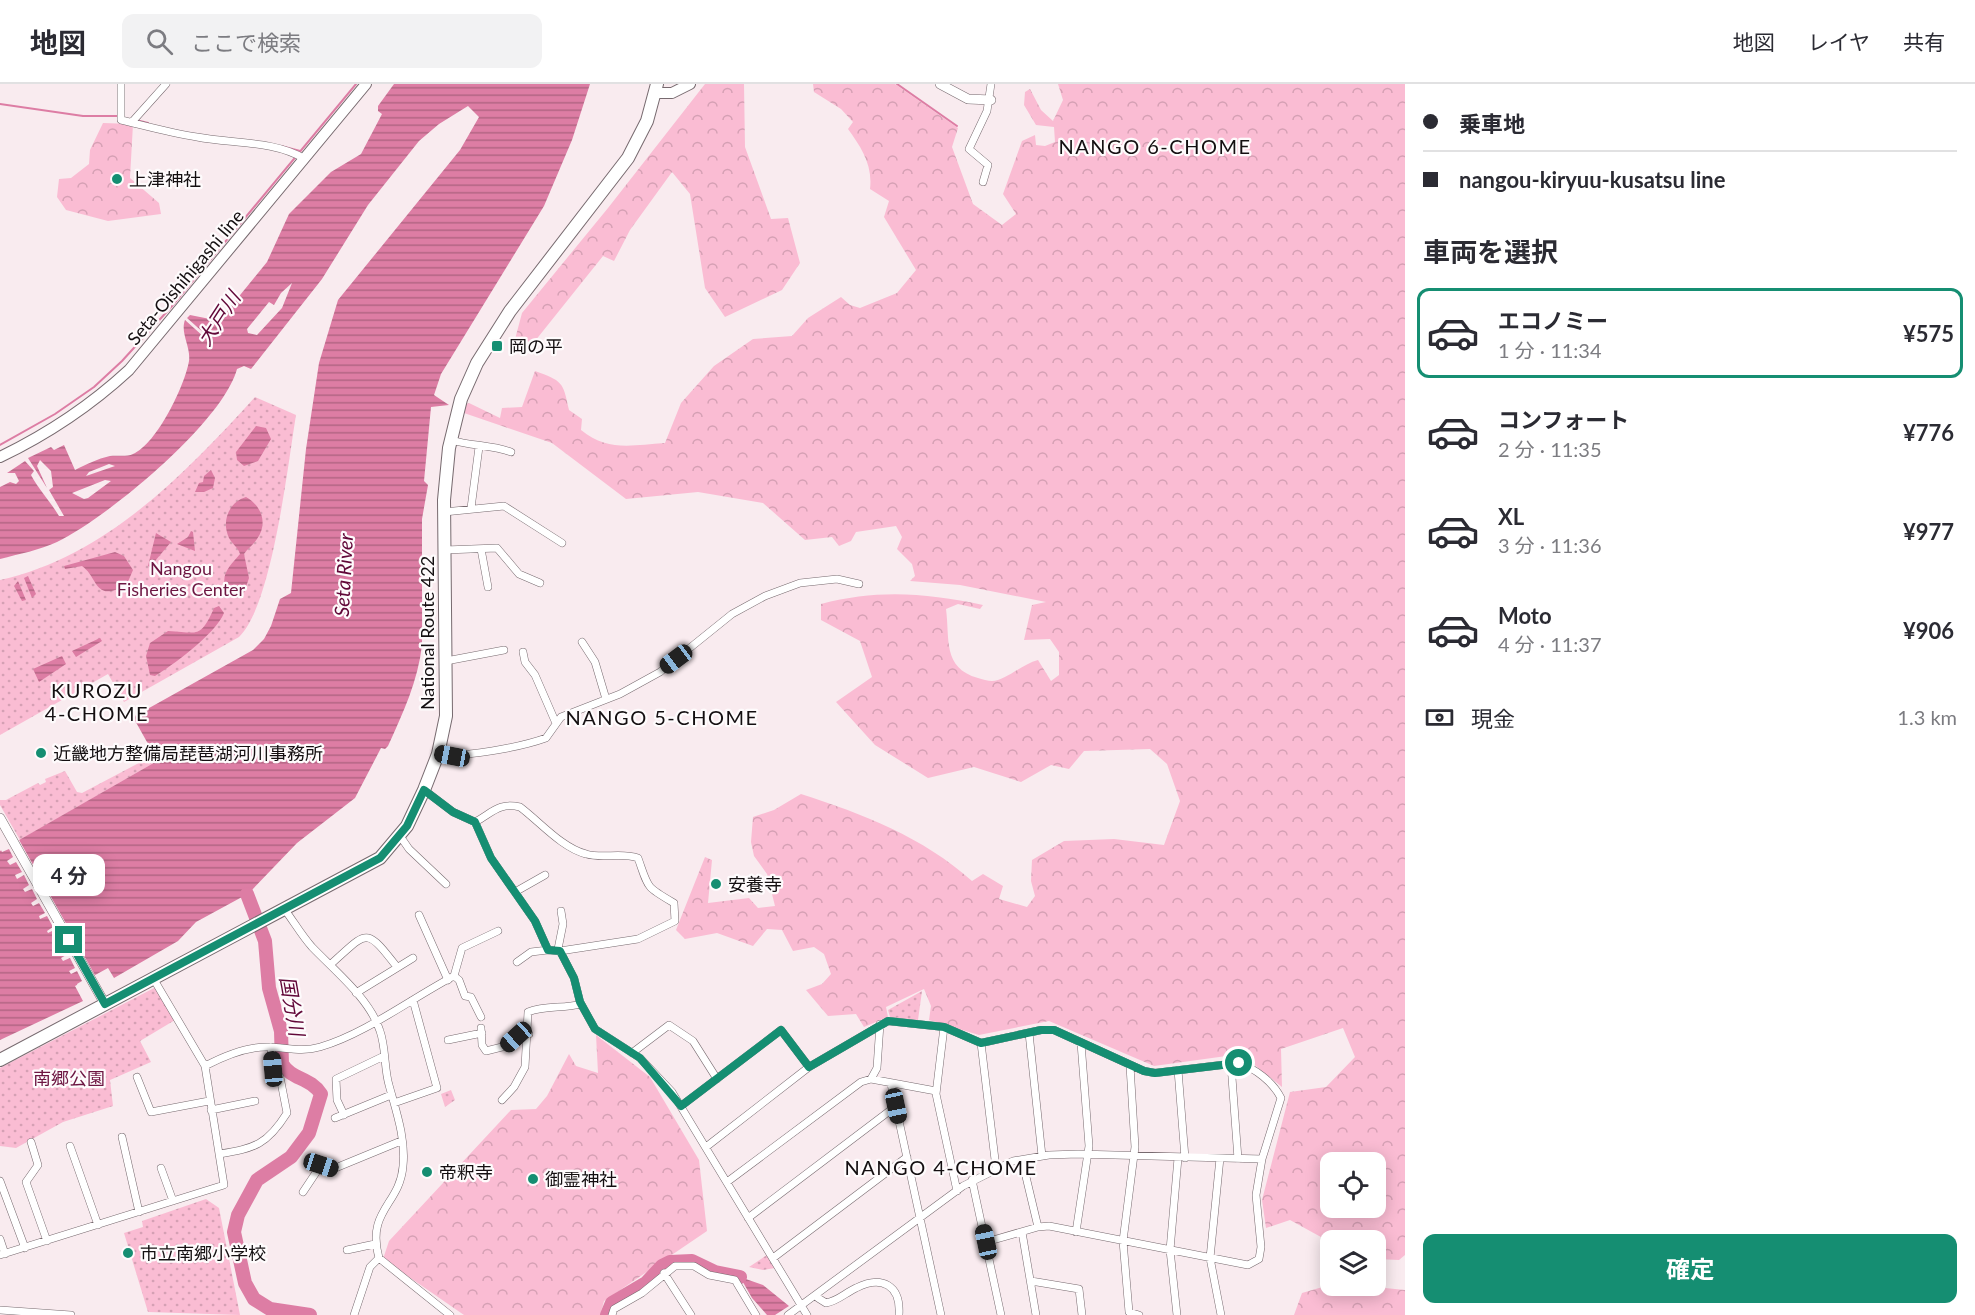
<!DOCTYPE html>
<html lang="ja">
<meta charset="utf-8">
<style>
body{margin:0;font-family:Lato,"Noto Sans JP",sans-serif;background:#f2f2f3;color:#2b2b33;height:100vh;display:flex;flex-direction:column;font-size:22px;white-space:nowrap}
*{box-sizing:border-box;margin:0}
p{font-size:20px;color:#7c7c81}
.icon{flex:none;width:33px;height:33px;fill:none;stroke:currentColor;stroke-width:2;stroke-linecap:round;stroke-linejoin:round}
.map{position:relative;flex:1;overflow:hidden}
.panel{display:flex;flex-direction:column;background:#fff;width:570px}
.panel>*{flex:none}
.top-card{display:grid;align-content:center;height:132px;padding:0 18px;background:#fff}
.controls{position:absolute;left:1320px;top:1068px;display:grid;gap:12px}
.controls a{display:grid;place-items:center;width:66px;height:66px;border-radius:12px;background:#fff;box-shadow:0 3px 15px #0003;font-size:30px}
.end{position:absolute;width:27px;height:27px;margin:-14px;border:8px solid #158e72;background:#fff;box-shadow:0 0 0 3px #fff}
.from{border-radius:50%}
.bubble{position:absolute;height:42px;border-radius:12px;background:#fff;box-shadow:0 3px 15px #0003;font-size:20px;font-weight:700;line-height:42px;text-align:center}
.car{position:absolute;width:18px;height:36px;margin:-18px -9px;border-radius:8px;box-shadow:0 0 4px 2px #0007;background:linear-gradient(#222 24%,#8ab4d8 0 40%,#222 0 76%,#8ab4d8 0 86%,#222 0)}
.top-card b{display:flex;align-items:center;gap:21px;height:57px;font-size:22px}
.top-card b+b{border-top:2px solid #e1e1e2}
.top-card i{width:15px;height:15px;background:#2b2b33}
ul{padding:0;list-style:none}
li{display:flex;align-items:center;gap:18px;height:90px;margin:0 12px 9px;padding:0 6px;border:3px solid transparent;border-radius:12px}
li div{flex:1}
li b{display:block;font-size:22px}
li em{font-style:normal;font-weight:700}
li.selected{border-color:#158e72}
li>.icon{width:54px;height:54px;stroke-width:1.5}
h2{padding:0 18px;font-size:27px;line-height:72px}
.pay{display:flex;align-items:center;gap:15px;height:66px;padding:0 18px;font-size:22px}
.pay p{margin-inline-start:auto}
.cta{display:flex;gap:12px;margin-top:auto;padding:12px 18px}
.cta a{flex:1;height:69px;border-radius:12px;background:#158e72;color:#fff;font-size:24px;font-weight:700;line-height:69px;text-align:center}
header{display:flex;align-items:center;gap:36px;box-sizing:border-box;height:84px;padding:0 30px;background:#fff;border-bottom:2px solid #e1e1e2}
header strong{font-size:28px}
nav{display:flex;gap:33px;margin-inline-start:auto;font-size:21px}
.search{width:420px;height:54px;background:#f2f2f3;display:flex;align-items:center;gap:15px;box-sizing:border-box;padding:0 21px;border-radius:12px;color:#7c7c81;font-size:22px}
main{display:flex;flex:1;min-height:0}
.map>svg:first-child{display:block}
.green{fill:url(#green-dots)}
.forest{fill:url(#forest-crowns);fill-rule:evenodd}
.water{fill:url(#water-rules);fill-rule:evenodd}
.pier{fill:#f9ebef}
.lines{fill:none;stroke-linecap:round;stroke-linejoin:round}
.stream{stroke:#dd7da4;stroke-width:2}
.river{stroke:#dd7da4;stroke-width:14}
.street-casing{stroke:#776a6f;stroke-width:8}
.secondary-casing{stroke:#776a6f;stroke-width:10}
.primary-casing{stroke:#776a6f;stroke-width:12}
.highway-casing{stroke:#776a6f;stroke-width:14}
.street{stroke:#fff;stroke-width:7}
.secondary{stroke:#fff;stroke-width:9}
.primary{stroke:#fff;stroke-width:10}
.highway{stroke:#fff;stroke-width:12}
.route{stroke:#158e72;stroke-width:8}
.poi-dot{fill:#158e72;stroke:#fefbfc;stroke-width:2}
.labels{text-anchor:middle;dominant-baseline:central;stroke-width:4.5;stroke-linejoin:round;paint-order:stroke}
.poi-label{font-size:18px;fill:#140f11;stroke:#fefbfc;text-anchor:start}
.street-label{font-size:18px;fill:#140f11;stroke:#fefbfc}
.park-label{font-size:18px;fill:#6d1642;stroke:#fefbfc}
.neighbourhood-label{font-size:20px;letter-spacing:1.5px;fill:#140f11;stroke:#fefbfc}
.water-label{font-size:20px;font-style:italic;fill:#610738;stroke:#fefbfc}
</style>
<header>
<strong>地図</strong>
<div class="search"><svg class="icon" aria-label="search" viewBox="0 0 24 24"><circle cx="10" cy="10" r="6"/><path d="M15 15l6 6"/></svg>ここで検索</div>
<nav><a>地図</a><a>レイヤ</a><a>共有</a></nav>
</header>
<main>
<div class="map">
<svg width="1405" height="1231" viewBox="0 0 1405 1231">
<defs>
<pattern id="green-dots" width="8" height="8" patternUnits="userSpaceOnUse" patternTransform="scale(1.5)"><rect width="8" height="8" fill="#fabcd3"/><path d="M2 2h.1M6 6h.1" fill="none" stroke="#d5a0b4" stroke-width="1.8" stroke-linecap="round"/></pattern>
<pattern id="forest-crowns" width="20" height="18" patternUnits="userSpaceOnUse" patternTransform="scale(1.5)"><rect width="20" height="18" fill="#fabcd3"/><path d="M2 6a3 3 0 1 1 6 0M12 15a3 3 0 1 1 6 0" fill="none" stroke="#d5a0b4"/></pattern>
<pattern id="water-rules" width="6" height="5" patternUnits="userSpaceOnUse" patternTransform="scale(1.5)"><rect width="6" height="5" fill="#dd7da4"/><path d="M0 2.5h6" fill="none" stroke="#b26584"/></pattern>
</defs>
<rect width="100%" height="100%" fill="#f9ebef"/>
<path class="green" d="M255 313 296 331C288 380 272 522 239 553L124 618 108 590 0 651V496C105 473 185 390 255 313Z
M160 660 166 669 164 673 20 756 0 721V716H6L38 699 40 701 46 698 45 695 65 687 77 708 82 709 154 671 152 667Z
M156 903 175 936 140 957 151 978 110 996 113 1022 63 1038 16 1064 0 1062V984Z
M922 907 918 936 890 933 888 926Z
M451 1006 455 1016 445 1023 441 1010Z
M206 1115 219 1124 240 1231 148 1228 124 1149 143 1143 142 1137Z
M767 1171 775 1184 763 1186 749 1183Z"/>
<path class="forest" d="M705 0H744L745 63 771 135 788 134 800 179 782 206 725 233 705 204 690 110 672 88 630 146 614 177 603 172 535 257 514 259 522 229 608 124Z
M813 0H895L958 44 952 63 973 120 1002 141 1016 130 1003 110 1022 57 1035 51 1036 61 1045 62 1055 58 1054 43 1036 41 1024 21 1025 8 1030 5 1041 26 1053 37 1063 16 1058 0H1405V1171L1399 1176 1376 1175V1156L1330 1158 1290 1136 1266 1144 1262 1116 1290 1008 1326 1003 1355 973 1343 944 1281 965 1282 1003 1241 970 1154 982 1049 937 979 951 929 936 931 922 924 905 886 923 888 933 864 943 856 930 828 932 806 906 822 900 831 890 824 870 814 863 793 867 782 846 767 845 753 862 717 849 685 855 676 846 705 773 712 776 708 819 749 814 758 824 775 822 767 790 754 772 751 758 753 733 774 726 801 710C863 730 923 753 972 797L983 790 1003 802 999 815 1027 823 1035 812 1031 797 1032 776 1064 757 1114 755 1164 761 1180 717 1167 680 1150 665 1084 667 1069 685 1051 681 1021 698 974 683 928 694 875 661 836 618 872 593 860 557 821 536V520C878 505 926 509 983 521L980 525 958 520 946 525C950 554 942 584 978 594 982 595 988 597 992 597 1005 597 1022 580 1038 576L1051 597 1059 591V568L1050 555 1024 556 1032 521 1046 518 960 501 910 497 915 492 912 480 897 465 902 453 896 442 856 448 851 457 839 462 832 453 805 456 763 419 698 408 626 415 552 359 464 329V321L469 319 500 334 502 324 522 323 535 287C562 297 563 297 569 326L582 335 581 346C608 368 632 361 665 359L681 319 714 282 753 255 792 252 808 234 841 213 850 221 860 224 897 209 916 186 884 133 889 117 870 105C873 81 861 63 848 45L853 38 841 25 814 8ZM1330 1078H1376V1124H1330Z
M103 39 133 40 130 94 159 119 161 130 108 137 66 126 57 113 59 95 71 94 89 80 90 66Z
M596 951 650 993 699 1076 707 1147 604 1217 600 1231H464L383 1175 389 1157 511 1026 536 1025 547 1012 569 970 576 982 598 989Z
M1326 1202H1365L1405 1206V1231H1294L1302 1209Z"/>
<path class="water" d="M394 0H590L572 56 544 122 441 290 434 311 449 321 431 323 424 397 428 401 422 435V561C418 597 403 629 388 662L385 665 381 664 355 714 297 759 251 807 257 824 250 829 242 813 196 838 178 857 114 894 108 884 75 902 83 917 0 956V767L164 673 166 669 160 660 152 667 133 633 253 566 264 555 271 542 280 515 291 509 306 365 319 279 338 216 460 66 479 33 468 22 439 40 419 57 368 121 322 195 251 285 244 282 237 285C223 338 107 434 57 458 40 466 19 470 0 475V403L10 398 16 400 19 397 15 389H7L25 377 34 387 31 391C39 406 50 417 59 432H64L49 406 53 403 51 387 40 376 37 382 47 404 28 374 51 363 54 366 64 361 75 386C87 380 97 375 110 372 117 371 127 373 133 370 157 360 185 301 189 277 191 263 180 249 185 236L204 253 205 250 187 234 190 231 210 235 223 232 267 178 289 130 331 88 361 70 382 30 378 27V22ZM292 199 282 224 257 251 248 249 247 245 269 218 274 221 281 209ZM109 380 115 382 86 392 89 388ZM105 396 111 397 88 414 84 415 72 409Z
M256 342 266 344 271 355 258 377 244 382 237 376 236 368Z
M211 386 215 394 213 404 204 408H195L199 399 203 398 204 392Z
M246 413C262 422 268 440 257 455 253 461 248 464 244 470L249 494 244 509 236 511 228 508C218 492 230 482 240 470 238 463 232 460 229 454 221 437 229 418 246 413Z
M191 447 193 448 195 467 177 460 188 453Z
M156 449 171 458 150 483 148 482Z
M115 468 124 472 133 486 127 500C94 520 99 494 82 482L65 485 64 482Z
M28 492 36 510 32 514 24 494Z
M18 497 26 516 22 517 14 502Z
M219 522 224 529C216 550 170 583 155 592L150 591 146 572 150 559 168 547C197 548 200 556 214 524Z
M100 554 102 557 76 573 72 567Z
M62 572 66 580 39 598 33 585Z
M740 1193 763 1201 789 1222 775 1231H767L752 1214Z"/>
<path class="pier" d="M18 754 96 893 78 903 77 900 82 897 77 887 71 890 69 887 75 884 70 874 63 877 61 874 68 870 63 861 56 864 54 860 60 857 54 846 48 849 47 847 53 843 47 832 40 835 39 832 45 829 39 819 33 822 31 819 37 815 32 805 25 808 23 805 29 801 24 791 17 795 15 791 22 788 16 778 10 781 7 777 13 773 9 765 2 768 0 764Z"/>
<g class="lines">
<path class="stream" d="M897 0 957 42
M0 20 83 32H119
M136 36 148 39
M281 62 300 67
M0 361 55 330 94 303 122 277 172 222 356 0"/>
<path class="river" d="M247 810 265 857 269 904 281 947 282 980C292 996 310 993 321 1010L309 1049 291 1073 257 1096 238 1131 234 1148 245 1199 254 1215 270 1225 310 1231
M607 1231 612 1219 646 1199 662 1182 670 1178 692 1177 715 1188 740 1193"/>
<g class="street-casing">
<path id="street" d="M121 0V36C146 42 171 49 197 53 233 60 273 56 305 75
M132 38 166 0
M983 98 988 81 969 65 987 27 991 0
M451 356C471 362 492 361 511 368
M471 424 479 363
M444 428 504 422 562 459
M481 465 488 503
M445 466 497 464 519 490 540 499
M582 558 595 578 606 615
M523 568 525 578 535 591 555 637
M446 577 504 566
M438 670C463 674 521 663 546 654L561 633 620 610 660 588 732 530 765 512 800 499 837 495 859 500
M424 706 453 728 475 738 491 774 535 837 548 866 560 867 638 855 675 837 674 819C645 802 649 805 638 774 621 768 603 775 586 770 562 764 540 738 520 723 499 718 492 729 475 738
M400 752 409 765 446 800
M515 808 545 791
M285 826C294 838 302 852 312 863 335 887 370 915 380 947 386 964 384 984 389 1001 396 1027 406 1055 403 1082 400 1121 366 1126 379 1174L370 1183 354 1231
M419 831 448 896
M558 865 563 840 561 827
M560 867 574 894 580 918 595 945 640 974 672 1008 807 1231
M517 878 531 868 548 866
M331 880C368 847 365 842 397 883
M454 892 459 896 465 912 471 913 481 933
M356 909 413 874
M944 943 936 1010 957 1107
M481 944 482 961 486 967 506 962 516 953 529 950
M1029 949 1042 1072
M448 956 482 949
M981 959 996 1084
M632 969 669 941 693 957 717 995
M1231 980 1238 1075
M205 982C224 972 249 962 270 963 288 964 303 968 320 963 365 950 412 914 454 892L462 864 498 847
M1130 982 1135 1063 1123 1157 1129 1228 1139 1231
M1178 986 1185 1074
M137 993 151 1028 209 1017
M871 995 877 984 880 940
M891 1000 941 1231
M502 1016 514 1003 525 983 528 928C546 921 563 925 581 920
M394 1019 437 1004 413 916
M681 1022 781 946 809 983
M211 1026 255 1017
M344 1031 337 1016 336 995 384 972
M335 1034 391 1011
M122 1053 139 1128
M31 1058 38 1081 26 1098 47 1157
M70 1062 98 1141
M706 1063 809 983 888 937 944 943 981 959 1041 946H1054L1144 987 1155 989 1238 979C1255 984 1273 998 1281 1014L1262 1075 1078 1070 1049 1071 1013 1077 963 1102 788 1231
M219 1070C255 1064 267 1061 287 1029L280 993 273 985 271 963
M1220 1074 1210 1174 1221 1231
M1022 1076 1038 1143
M161 1084 173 1117
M972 1096 1001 1231
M0 1097 25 1164
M727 1098 861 998 871 995 936 1007
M303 1108 321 1081 333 1085 401 1057
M748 1134 896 1022
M1022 1148 1036 1231
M1076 1148 1089 1062 1081 959
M0 1155 5 1170
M986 1158 1038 1143 1049 1142 1248 1181 1259 1175 1261 1163 1256 1111 1262 1075
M347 1166 375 1160
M0 1171 224 1101 205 982 153 894
M379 1174 450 1231
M773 1174 907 1073
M664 1189 691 1231
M1031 1197 1079 1205 1082 1231
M818 1214 826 1219C838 1217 845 1209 856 1204 882 1191 901 1201 899 1231
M0 1226 71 1231
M612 1231 614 1225 642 1209 675 1182H694L709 1191 735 1196 756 1231
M1177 1231 1170 1166 1178 1074"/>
</g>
<g class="secondary-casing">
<path id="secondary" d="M940 0 968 15 991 16
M0 734 105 920"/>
</g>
<g class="primary-casing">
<path id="primary" d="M656 9H672L690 0
M0 373C48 350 90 322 129 286L366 0"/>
</g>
<g class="highway-casing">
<path id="highway" d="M0 976 380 774 407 742 424 706 438 670 446 632 444 416 449 364 461 315 477 279 510 227 628 74 647 37 657 0"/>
</g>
<use href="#street" class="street"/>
<use href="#secondary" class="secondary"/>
<use href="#primary" class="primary"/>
<use href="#highway" class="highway"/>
</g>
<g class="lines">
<path class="route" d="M69 856 105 920 380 774 407 742 424 706 453 728 475 738 491 774 535 837 548 866 560 867 574 894 580 918 595 945 640 974 681 1022 781 946 809 983 888 937 944 943 981 959 1041 946H1054L1144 987 1155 989 1239 979"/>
</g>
<g class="poi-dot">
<circle cx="117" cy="95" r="6"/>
<rect x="491" y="256" width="12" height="12" rx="3"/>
<circle cx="41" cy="669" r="6"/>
<circle cx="716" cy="800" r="6"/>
<circle cx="427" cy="1088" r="6"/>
<circle cx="533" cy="1095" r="6"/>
<circle cx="128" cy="1169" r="6"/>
</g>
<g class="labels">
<g class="poi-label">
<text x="129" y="95">上津神社</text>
<text x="509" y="262">岡の平</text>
<text x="53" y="669">近畿地方整備局琵琶湖河川事務所</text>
<text x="728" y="800">安養寺</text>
<text x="439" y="1088">帝釈寺</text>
<text x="545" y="1095">御霊神社</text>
<text x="140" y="1169">市立南郷小学校</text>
</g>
<g class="street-label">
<text transform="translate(185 193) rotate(-50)">Seta-Oishihigashi line</text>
<text transform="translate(427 549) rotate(-90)">National Route 422</text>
</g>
<g class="park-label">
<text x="181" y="484">Nangou<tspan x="181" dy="21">Fisheries Center</tspan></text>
<text x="69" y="994">南郷公園</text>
</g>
<g class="neighbourhood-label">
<text x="1155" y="62">NANGO 6-CHOME</text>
<text x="97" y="606">KUROZU<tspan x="97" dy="23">4-CHOME</tspan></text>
<text x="662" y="633">NANGO 5-CHOME</text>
<text x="941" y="1083">NANGO 4-CHOME</text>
</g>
<g class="water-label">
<text transform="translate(218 234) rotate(-57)">大戸川</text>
<text transform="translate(343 491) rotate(-87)">Seta River</text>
<text transform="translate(293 922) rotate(80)">国分川</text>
</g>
</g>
</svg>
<div class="controls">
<a><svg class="icon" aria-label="locate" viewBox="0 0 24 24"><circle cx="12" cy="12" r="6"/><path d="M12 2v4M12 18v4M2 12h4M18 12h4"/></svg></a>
<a><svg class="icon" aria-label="layers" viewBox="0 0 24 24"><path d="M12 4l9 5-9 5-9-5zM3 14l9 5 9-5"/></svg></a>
</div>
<i class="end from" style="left:1239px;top:979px"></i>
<i class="end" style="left:69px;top:856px"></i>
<div class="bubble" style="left:33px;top:770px;width:72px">4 分</div>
<i class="car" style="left:676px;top:575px;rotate:233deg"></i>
<i class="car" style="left:452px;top:672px;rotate:281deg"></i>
<i class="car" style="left:516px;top:953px;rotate:228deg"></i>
<i class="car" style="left:273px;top:985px;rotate:355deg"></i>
<i class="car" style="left:896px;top:1022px;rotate:168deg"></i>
<i class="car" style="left:321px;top:1081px;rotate:108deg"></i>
<i class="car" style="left:986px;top:1158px;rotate:348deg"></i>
</div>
<section class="panel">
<div class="top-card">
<b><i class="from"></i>乗車地</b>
<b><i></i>nangou-kiryuu-kusatsu line</b>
</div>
<h2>車両を選択</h2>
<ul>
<li class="selected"><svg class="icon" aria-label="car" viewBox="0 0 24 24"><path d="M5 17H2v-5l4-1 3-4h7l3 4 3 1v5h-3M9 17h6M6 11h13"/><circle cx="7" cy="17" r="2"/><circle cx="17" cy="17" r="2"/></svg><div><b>エコノミー</b><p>1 分 · 11:34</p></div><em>¥575</em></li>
<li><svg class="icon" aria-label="car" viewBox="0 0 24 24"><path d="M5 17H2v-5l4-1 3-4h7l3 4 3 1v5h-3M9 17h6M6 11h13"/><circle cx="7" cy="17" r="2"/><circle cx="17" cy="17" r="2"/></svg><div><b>コンフォート</b><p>2 分 · 11:35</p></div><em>¥776</em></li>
<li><svg class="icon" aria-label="car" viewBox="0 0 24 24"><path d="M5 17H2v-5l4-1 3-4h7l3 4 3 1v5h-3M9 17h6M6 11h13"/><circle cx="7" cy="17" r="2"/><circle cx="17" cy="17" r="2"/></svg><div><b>XL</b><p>3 分 · 11:36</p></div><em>¥977</em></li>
<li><svg class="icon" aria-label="car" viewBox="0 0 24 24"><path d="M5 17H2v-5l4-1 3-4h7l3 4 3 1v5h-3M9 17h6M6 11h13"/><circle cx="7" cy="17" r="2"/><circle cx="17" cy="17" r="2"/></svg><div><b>Moto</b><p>4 分 · 11:37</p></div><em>¥906</em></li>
</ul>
<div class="pay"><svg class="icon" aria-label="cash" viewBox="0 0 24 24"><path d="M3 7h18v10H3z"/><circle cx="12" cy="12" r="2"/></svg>現金<p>1.3 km</p></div>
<div class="cta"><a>確定</a></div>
</section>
</main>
